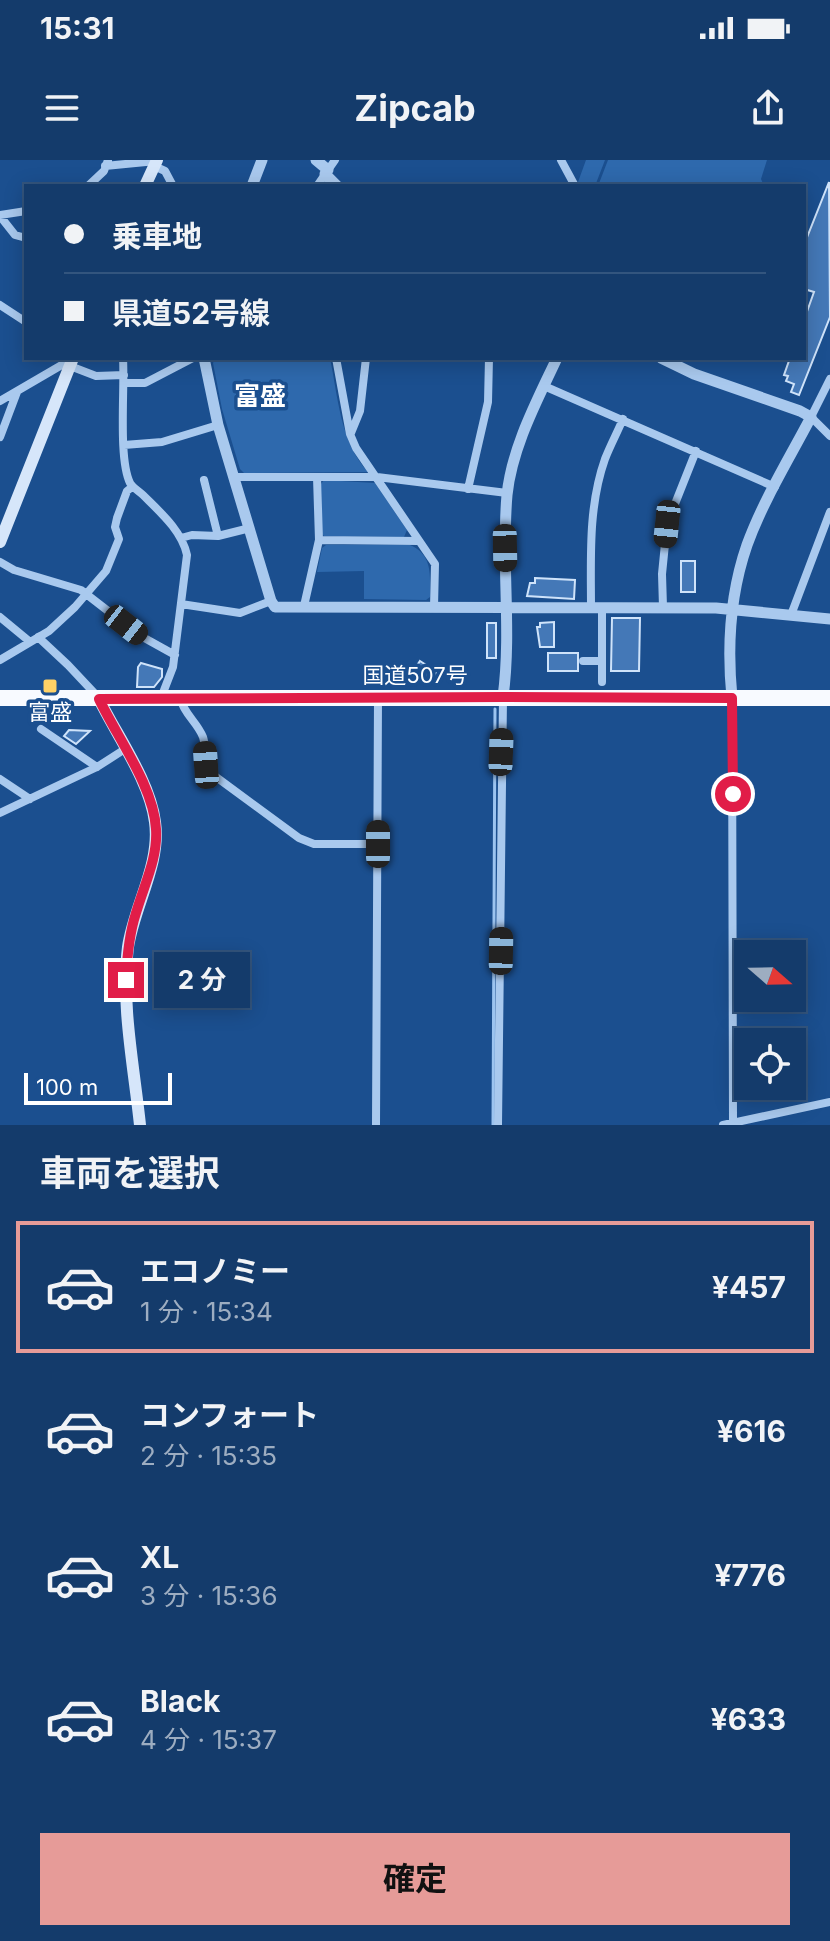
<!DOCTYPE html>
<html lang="ja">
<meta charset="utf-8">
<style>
body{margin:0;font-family:Inter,"Noto Sans JP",sans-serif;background:#214673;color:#f1f3f6;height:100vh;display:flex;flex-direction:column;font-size:30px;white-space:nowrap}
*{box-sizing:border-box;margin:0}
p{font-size:26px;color:#9dadc1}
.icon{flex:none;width:44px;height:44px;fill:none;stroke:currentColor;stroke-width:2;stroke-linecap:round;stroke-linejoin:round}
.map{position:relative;height:965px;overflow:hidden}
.details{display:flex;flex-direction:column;background:#143b6b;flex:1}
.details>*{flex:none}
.banner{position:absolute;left:24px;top:24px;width:782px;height:176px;border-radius:0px;box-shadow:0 4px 20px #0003,0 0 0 2px #33557e;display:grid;align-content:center;height:176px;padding:0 40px;background:#143b6b}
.needle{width:52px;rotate:110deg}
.fabs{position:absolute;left:734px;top:780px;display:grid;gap:16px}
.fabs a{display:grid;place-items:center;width:72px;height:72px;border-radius:0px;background:#143b6b;box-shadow:0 4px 20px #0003,0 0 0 2px #33557e;font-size:40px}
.scale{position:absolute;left:24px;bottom:20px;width:148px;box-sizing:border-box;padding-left:8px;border:4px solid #fff;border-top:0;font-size:22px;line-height:28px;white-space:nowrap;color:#fff;-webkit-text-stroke:6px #1b4f8f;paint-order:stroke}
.end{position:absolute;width:36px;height:36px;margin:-18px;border:10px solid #e11d48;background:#fff;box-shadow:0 0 0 4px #fff}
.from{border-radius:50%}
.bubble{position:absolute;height:56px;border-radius:0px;background:#143b6b;box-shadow:0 4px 20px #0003,0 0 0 2px #33557e;font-size:26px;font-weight:700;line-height:56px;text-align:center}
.car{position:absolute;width:24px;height:48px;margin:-24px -12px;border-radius:10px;box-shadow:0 0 6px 2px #0007;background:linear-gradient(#222 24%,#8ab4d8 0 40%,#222 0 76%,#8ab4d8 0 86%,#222 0)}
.banner b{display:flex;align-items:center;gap:28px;height:76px;font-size:30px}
.banner b+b{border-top:2px solid #33557e}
.banner i{width:20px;height:20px;background:#f1f3f6}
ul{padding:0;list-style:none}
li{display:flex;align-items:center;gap:24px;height:132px;margin:0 16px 12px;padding:0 24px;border:4px solid transparent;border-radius:0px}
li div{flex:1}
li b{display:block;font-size:30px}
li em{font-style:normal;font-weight:700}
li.on{border-color:#e69b98}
li>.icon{width:72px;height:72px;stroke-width:1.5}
h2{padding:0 40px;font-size:36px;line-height:96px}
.primary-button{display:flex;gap:16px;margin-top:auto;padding:16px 40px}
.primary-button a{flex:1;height:92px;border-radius:0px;background:#e69b98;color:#111;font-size:32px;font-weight:700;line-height:92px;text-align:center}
.status{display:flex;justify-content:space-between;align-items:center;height:56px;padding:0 40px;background:#143b6b;direction:ltr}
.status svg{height:22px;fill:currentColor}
header{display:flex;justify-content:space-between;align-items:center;height:104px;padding:0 40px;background:#143b6b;font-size:36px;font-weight:700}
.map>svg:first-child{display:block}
.green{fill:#2e69ad}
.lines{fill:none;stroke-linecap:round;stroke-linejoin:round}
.stream{stroke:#9cc4f0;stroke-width:3}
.building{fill:#4478b7;stroke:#cfe3fa;stroke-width:2}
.minor{stroke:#a9c9ee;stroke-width:8}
.tertiary{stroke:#a9c9ee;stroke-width:11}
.secondary{stroke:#d6e6fa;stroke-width:12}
.trunk{stroke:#f8faff;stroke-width:16}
.route{stroke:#e11d48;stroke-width:10}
.poi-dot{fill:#ffd166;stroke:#1b4f8f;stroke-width:3}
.labels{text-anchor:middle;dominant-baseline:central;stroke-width:7;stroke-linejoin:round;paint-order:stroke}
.street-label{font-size:22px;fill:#fff;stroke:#1b4f8f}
.poi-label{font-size:22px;fill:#fff;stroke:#1b4f8f}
.quarter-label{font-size:26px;font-weight:bold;fill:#fff;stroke:#1b4f8f}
</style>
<div class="status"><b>15:31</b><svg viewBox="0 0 49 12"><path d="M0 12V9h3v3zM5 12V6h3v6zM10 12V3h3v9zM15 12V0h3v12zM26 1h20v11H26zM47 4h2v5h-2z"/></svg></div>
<header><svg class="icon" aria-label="menu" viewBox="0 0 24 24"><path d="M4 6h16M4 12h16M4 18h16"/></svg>Zipcab<svg class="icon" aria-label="share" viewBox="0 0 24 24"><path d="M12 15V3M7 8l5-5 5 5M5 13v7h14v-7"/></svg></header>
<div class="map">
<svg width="830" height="965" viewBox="0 0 830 965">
<rect width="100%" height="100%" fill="#1b4f8f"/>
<path class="green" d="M586 0H605L595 26 578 22Z
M608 0H767L761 19 764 26H598Z
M216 198H330C338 237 340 282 368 312L244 313 240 309 222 249 213 203Z
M324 320 375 323 407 370 404 377 324 376 322 374 321 324Z
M326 385H410C433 395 430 415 430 437L426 440 364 439V411L317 412 322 388Z"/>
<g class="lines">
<path class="stream" d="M493 965 495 549"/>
</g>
<path class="building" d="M829 22 830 157 799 235 791 232 794 224 786 221 788 216 784 215 790 198H804V160L814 132 804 129V85Z
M681 401H695V432H681Z
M535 418 575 420 574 439 527 436 530 423H535Z
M612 458H640L639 511H611Z
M554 462V487H540L537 467H540V463Z
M487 463H496V498H487Z
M548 493H578V511H548Z
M420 501 437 512 430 522 425 519 423 522 419 519 418 522 410 516Z
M141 503 162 509V517L154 527H137L138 507Z
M69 570 90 571 76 584 64 576Z"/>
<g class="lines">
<path class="minor" d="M561 0 575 26
M105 6 156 1
M154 6 165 11 173 26
M88 26 104 11 108 0
M317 26 335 0
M0 55 26 51
M0 56 15 75 26 78
M0 145 26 162
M123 198C125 229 118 298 130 323 133 328 139 331 143 335 160 352 182 371 187 395L173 507 161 538
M336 198 350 274 356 288 435 404 434 447
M70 206 96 216 124 215
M830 219 811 257 830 276
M124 223H145L193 198
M544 226 775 327
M0 241 72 199
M351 273 360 251 366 198
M0 277 17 232
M124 285 162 282 218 265
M235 317H377L507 333
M204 320 218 376
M468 329 488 242 489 198
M181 378 192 375 218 376 250 368
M319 380 419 381
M0 402 14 410 81 430 139 475 175 495
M181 444 240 453 271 441
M304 446 319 380 317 317
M663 447 662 414 667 364 696 291
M591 448C591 398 588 347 605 299 610 286 617 273 623 259
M791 455 830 352
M0 457 29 481
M38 477 68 505 99 538
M0 500 49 471 75 447 106 411 119 379 115 367 117 358 127 331 132 327
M583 501H602
M602 522V448
M180 538C184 554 197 562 203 577 207 590 203 602 212 614L299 678 314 684H378
M732 538 733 963
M41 569 97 607
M0 619 30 639
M0 653 97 607 125 589
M376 965 378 539
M498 965 503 538
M723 965 830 942"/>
<path class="tertiary" d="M316 0 328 10
M325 14 337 26
M252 26 262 0
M204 198 218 265 271 441 275 447 716 448 830 459
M661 198 694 214 800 251 811 257C789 299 763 341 747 385 730 434 727 487 732 538
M503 537C512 470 501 402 507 335 512 287 537 241 557 198"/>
<path class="secondary" d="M145 26 157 0
M0 382 73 198
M99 539C117 576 150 621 155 662 161 704 134 746 128 787 121 845 134 907 140 965"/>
<path class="trunk" d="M0 538H830"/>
</g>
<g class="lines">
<path class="route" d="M126 820C127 797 129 774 136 753 144 725 158 698 156 669 154 627 117 577 99 539L503 537 732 538 733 634"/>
</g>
<rect class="poi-dot" x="42" y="518" width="16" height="16" rx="4"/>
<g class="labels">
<g class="street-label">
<text x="415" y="515">国道507号</text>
</g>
<g class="poi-label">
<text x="50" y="552">富盛</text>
</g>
<g class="quarter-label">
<text x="260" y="235">富盛</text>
</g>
</g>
</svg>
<div class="fabs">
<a><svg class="needle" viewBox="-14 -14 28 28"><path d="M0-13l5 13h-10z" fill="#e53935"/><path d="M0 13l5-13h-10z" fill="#9dadc1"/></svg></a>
<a><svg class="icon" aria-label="locate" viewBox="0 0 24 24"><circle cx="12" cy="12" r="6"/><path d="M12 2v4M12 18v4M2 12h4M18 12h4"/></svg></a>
</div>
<div class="scale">100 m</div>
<i class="end from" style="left:733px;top:634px"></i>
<i class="end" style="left:126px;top:820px"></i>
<div class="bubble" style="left:154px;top:792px;width:96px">2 分</div>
<i class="car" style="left:667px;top:364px;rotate:186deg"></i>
<i class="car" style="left:505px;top:388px;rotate:179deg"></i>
<i class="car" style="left:126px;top:465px;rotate:128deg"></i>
<i class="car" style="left:501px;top:592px;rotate:2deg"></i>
<i class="car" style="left:206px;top:605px;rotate:356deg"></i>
<i class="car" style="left:378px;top:684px;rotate:0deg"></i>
<i class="car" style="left:501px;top:791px;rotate:1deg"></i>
<div class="banner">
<b><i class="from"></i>乗車地</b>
<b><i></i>県道52号線</b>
</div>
</div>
<section class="details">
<h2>車両を選択</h2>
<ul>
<li class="on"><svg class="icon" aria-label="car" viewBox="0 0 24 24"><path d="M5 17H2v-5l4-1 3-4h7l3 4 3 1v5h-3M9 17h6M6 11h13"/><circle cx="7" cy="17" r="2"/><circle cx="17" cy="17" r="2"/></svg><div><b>エコノミー</b><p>1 分 · 15:34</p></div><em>¥457</em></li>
<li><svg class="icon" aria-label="car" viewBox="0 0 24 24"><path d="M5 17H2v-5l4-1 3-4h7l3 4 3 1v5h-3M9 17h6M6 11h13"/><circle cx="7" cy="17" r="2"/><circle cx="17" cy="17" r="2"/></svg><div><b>コンフォート</b><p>2 分 · 15:35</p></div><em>¥616</em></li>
<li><svg class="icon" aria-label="car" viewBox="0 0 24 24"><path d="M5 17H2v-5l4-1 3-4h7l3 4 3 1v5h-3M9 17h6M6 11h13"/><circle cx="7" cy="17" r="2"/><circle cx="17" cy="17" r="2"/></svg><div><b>XL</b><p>3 分 · 15:36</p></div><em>¥776</em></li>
<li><svg class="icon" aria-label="car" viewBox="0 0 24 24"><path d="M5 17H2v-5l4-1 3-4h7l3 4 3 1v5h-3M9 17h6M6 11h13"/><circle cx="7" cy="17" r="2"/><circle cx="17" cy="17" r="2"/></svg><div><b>Black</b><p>4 分 · 15:37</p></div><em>¥633</em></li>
</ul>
<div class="primary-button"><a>確定</a></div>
</section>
